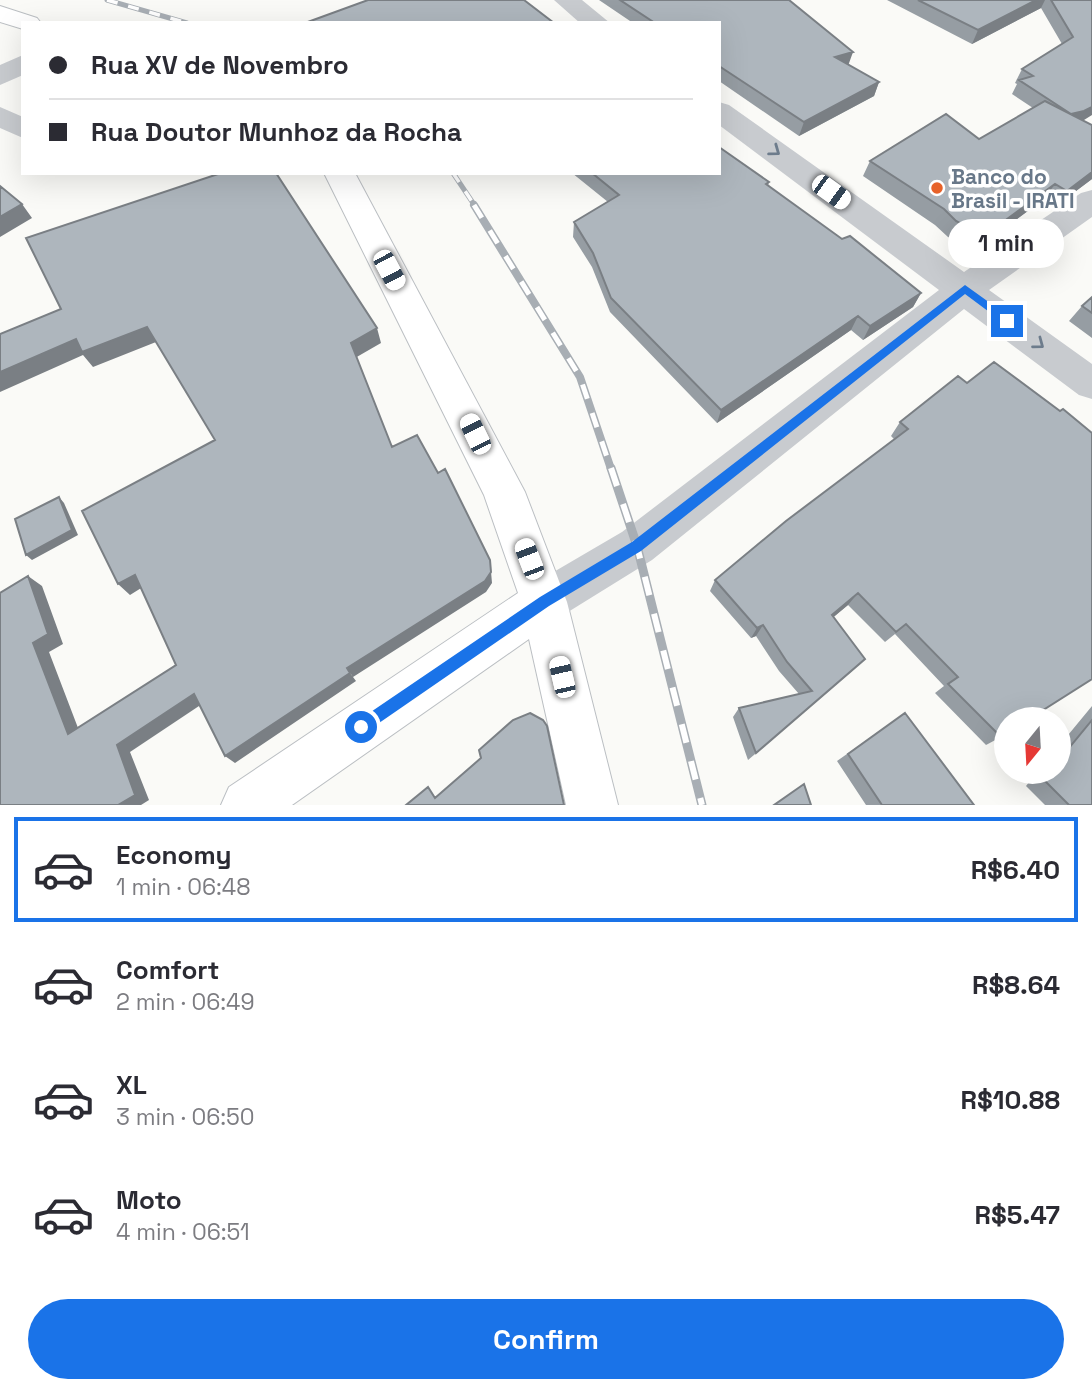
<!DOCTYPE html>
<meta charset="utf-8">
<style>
body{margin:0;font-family:"Space Grotesk",sans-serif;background:#f2f2f3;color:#2b2b33;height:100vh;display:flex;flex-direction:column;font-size:26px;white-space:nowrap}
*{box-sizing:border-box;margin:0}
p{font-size:23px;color:#7c7c81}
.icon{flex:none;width:38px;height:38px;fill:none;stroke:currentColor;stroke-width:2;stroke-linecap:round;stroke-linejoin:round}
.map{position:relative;height:805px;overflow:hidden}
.side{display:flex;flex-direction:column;background:#fff;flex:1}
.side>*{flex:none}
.top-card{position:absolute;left:21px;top:21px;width:700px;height:154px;border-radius:0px;box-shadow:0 7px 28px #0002;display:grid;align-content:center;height:154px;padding:0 28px;background:#fff}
.needle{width:46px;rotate:198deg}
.buttons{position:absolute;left:994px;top:707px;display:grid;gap:14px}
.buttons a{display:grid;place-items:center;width:77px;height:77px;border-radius:50%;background:#fff;box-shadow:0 7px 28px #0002;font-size:35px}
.end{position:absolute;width:32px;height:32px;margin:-16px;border:9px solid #1a73e8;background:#fff;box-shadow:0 0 0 4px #fff}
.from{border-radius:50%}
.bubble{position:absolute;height:49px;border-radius:24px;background:#fff;box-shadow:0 7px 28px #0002;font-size:23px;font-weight:600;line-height:49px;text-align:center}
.car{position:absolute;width:21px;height:42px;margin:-21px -10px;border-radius:9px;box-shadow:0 0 5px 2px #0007;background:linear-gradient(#fff 24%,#345 0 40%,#fff 0 76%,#345 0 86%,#fff 0)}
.top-card b{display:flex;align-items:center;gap:24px;height:66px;font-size:26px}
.top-card b+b{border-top:2px solid #e1e1e2}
.top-card i{width:18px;height:18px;background:#2b2b33}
ul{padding:12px 0 0;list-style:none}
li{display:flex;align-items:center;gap:21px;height:105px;margin:0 14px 10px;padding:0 14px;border:4px solid transparent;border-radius:0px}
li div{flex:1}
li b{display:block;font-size:26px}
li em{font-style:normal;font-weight:600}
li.current{border-color:#1a73e8}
li>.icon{width:63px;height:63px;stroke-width:1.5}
.action{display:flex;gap:14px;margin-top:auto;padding:14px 28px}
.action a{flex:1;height:80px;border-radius:42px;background:#1a73e8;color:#fff;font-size:28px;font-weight:600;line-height:80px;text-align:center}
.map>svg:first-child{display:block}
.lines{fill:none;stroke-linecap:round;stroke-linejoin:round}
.major-casing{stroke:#bbbfc3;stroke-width:2}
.minor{fill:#c8cbcf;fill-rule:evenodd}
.major{fill:#fff;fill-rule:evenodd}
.rail-far2-casing{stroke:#a8aeb4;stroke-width:5}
.rail-far1-casing{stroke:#a8aeb4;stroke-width:8}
.rail-casing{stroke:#a8aeb4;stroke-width:9}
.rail-far2{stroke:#fff;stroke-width:3.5;stroke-dasharray:11;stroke-linecap:butt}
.rail-far1{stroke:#fff;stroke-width:5;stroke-dasharray:15;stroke-linecap:butt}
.rail{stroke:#fff;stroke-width:6;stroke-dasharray:19;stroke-linecap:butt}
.wall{fill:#969da3}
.shaded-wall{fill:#7a7f84}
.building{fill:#aeb6bd;stroke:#7a7f84;stroke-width:2}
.oneway{stroke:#6d7c8c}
.route{fill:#1a73e8}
.poi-dot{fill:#e7622a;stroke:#fff;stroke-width:2.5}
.labels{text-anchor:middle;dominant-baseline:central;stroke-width:7;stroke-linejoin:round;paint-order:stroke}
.poi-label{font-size:21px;font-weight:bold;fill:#687889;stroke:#fff;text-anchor:start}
</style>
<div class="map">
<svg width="1092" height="805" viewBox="0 0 1092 805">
<rect width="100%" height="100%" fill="#fafaf7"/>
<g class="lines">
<g class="major-casing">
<path id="major" d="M0 6 37 18 41 23H23V29L0 22Z
M324 173H355L525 492 567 602 618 805H566L529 639 292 805H221L229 787 518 593 484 495Z"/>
</g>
<path class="minor" d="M554 0H582L610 23H580Z
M23 55V75L0 85V65Z
M719 102 729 105 964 272 1081 193 1092 190V217L989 290 1092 364V399L1079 395 964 309 652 560 560 617 544 624 528 617 521 602 528 587 622 532 939 290 719 125Z
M0 107 23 117V138L0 128Z"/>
<use href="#major" class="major"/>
<g class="rail-far2-casing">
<path id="rail-far2" d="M107 0 187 23
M453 173 475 206"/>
</g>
<g class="rail-far1-casing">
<path id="rail-far1" d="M474 205 580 377 611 469"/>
</g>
<g class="rail-casing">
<path id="rail" d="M611 468 637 546 702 805"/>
</g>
<use href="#rail-far2" class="rail-far2"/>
<use href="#rail-far1" class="rail-far1"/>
<use href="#rail" class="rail"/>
</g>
<path class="wall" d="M599 0H789L848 65 879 82 874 96 799 136 719 81V23H633Z
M887 0H1092L1083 121 1092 125V179L1056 206 1044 199 974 251 948 237 935 225 863 176 870 161 979 139 1033 108 1012 94 1017 84 1015 83 1022 69 1062 44 1041 8 972 44Z
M572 173H719L769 182 768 186 842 239 921 293 913 307 863 340 851 330 717 423 610 312 592 267 573 237 574 222 608 202Z
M1092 297V338L1069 321 1082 306Z
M958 376 1001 737 986 745 935 693 944 686 895 634 885 642 848 605 833 617 854 669 748 760 733 717 739 708 799 694 779 671 756 636 751 638 710 591 715 580 894 439 891 436 900 422Z
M1092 706V805H1045L1026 786 1037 772H1059V746Z
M905 713 974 805H866L837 761Z"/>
<path class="shaded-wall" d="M1036 0H1045L1041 8 972 44 978 30Z
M853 52 848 66 835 57Z
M879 82 874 96 799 136 804 122Z
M1092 107V115L1076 125 1071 114Z
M1092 172V179L1056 206 1067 191Z
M1055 184 1044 199 974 251 984 236Z
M22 204 32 218 0 237V217Z
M921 293 913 307 863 340 870 326Z
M858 316 851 330 717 423 721 410Z
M147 327 156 342 93 367 83 355 0 392V372L76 339Z
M377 328 381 343 355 358 351 343Z
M59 497 64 503 78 535 32 560 26 555Z
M490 560 492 583 486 592 353 677 347 668Z
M135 575 146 585 130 595 118 584Z
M28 576 42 586 63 644 49 652 83 741 68 734 33 643Z
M858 593 848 605 823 626 832 615Z
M763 625 756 636 751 638 757 628Z
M865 659 854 669 748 760 756 753Z
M350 673 356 681 235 763 225 756Z
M194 694 205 702 130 752 149 800 141 805H118L117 745Z"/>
<path class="building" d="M368 0H524L554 23H305Z
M620 0H789L853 52 835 57 879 82 804 122 719 66V23H655Z
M918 0H1036L978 30Z
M1051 0H1092V107L1084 111 1071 114 1019 80 1033 76 1022 69 1073 37Z
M1045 101 1092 125V172L1067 191 1055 184 984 236 956 221 944 209 870 161 946 114 979 139Z
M719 147 769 182 766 184 842 239 850 236 921 293 870 326 858 316 721 410 611 298 593 253 574 222 619 195 592 173H719Z
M221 173H276L377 328 351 343 392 447 417 435 438 473 445 469 490 560 491 572 485 581 347 668 350 673 225 756 194 694 117 745 135 795 118 805H0V593L28 576 48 634 33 643 68 734 176 665 135 575 118 584 82 511 215 440 147 327 82 352 76 339 0 372V334L61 309 26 238Z
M0 186 22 204 0 217Z
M1092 297V313L1082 306Z
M994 362 1060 411 1063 409 1092 433V679L1029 719H1006V734L1001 737 948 684 958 677 906 624 896 632 858 593 832 615 865 659 756 753 739 708 812 691 787 662 763 625 757 628 715 580 786 521 908 429 900 422 958 376 967 383Z
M59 497 72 530 26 555 15 519Z
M530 713 543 720 547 726 564 805H406L428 787 435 798 481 758 479 750 513 720Z
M905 713 974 805H882L848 754Z
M1092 720V805H1069L1043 779 1049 772H1059V760Z
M804 784 811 805H774Z"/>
<defs><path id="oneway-chevron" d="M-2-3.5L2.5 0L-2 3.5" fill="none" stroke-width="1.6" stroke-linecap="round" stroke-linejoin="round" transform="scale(1.75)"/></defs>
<g class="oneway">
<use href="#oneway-chevron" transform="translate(775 151) rotate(36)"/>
<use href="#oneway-chevron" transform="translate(1039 344) rotate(37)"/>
</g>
<path class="route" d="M965 285 1011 318V323H1004L965 294 641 551 549 606 366 732 361 734 356 732 354 727 356 722 540 597 632 542Z"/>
<circle class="poi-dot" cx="937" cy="188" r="7"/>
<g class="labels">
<g class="poi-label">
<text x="951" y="176">Banco do<tspan x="951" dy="24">Brasil - IRATI</tspan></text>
</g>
</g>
</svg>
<div class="buttons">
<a><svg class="needle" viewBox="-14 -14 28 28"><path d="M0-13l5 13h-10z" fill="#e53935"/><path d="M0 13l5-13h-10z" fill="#7c7c81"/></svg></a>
</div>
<i class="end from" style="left:361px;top:727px"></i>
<i class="end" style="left:1007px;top:321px"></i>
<div class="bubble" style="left:948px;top:219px;width:116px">1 min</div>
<i class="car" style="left:831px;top:192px;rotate:126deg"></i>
<i class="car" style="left:389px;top:270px;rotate:152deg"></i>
<i class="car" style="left:475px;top:434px;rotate:334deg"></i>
<i class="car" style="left:529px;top:559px;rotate:339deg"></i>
<i class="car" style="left:562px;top:677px;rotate:347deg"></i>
<div class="top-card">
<b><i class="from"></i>Rua XV de Novembro</b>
<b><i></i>Rua Doutor Munhoz da Rocha</b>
</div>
</div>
<section class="side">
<ul>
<li class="current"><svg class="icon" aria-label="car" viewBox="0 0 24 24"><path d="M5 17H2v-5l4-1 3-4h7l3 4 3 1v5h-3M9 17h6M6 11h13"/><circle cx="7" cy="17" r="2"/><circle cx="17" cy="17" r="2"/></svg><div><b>Economy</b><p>1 min · 06:48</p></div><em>R$6.40</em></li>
<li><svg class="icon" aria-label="car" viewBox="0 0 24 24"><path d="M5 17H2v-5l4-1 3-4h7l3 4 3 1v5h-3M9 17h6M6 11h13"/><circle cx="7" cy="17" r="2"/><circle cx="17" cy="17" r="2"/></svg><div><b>Comfort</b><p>2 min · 06:49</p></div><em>R$8.64</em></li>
<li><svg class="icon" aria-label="car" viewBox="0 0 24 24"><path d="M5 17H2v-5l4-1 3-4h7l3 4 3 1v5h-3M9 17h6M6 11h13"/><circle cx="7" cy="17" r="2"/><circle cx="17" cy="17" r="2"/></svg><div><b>XL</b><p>3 min · 06:50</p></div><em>R$10.88</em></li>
<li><svg class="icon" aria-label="car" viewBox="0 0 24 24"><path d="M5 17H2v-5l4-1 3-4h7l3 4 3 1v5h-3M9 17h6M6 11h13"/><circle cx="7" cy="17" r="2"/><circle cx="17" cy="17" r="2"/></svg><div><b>Moto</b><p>4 min · 06:51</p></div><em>R$5.47</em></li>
</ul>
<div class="action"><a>Confirm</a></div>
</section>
